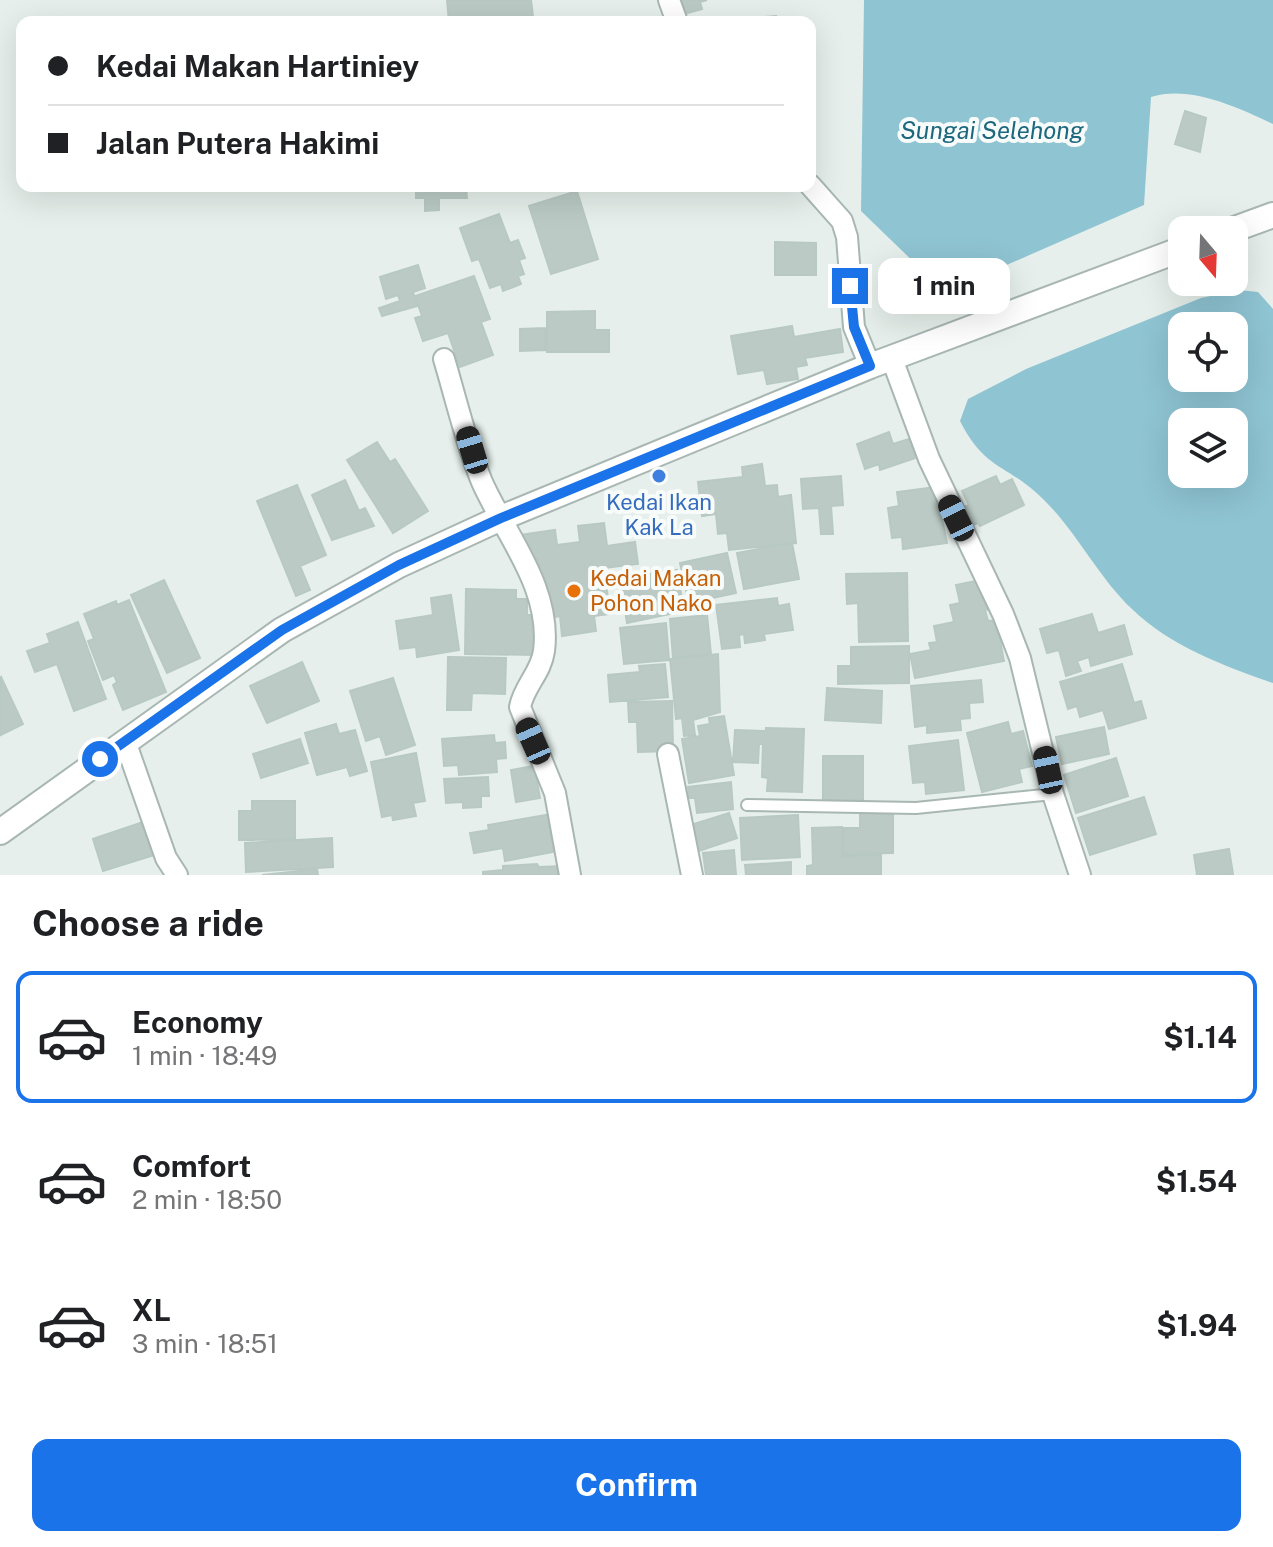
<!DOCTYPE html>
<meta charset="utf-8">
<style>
body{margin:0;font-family:"Public Sans",sans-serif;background:#f6f6f6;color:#202124;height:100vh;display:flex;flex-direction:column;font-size:30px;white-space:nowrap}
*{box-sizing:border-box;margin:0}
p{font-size:26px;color:#757577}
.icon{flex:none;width:44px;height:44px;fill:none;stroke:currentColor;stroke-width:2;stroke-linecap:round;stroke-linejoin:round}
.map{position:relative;height:875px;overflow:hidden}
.side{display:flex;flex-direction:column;background:#fff;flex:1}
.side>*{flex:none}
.hud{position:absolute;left:16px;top:16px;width:800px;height:176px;border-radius:16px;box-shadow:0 8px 32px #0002;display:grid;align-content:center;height:176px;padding:0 32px;background:#fff}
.needle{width:52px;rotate:161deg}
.controls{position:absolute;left:1168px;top:216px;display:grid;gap:16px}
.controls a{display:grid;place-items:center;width:80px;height:80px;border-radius:16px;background:#fff;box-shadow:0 8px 32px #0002;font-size:40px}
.end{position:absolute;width:36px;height:36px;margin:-18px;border:10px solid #1a73e8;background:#fff;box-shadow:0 0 0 4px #fff}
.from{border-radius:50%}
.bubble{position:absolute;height:56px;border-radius:16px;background:#fff;box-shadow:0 8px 32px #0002;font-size:26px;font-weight:700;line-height:56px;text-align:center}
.car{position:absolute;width:24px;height:48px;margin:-24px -12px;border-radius:10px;box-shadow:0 0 6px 2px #0007;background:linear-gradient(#222 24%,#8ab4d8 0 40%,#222 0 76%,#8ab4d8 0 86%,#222 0)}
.hud b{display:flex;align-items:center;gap:28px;height:76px;font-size:30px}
.hud b+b{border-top:2px solid #e0e0e0}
.hud i{width:20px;height:20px;background:#202124}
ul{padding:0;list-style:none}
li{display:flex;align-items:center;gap:24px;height:132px;margin:0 16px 12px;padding:0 16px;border:4px solid transparent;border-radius:16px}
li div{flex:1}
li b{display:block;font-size:30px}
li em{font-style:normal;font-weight:700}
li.active{border-color:#1a73e8}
li>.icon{width:72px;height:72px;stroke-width:1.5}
h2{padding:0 32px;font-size:36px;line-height:96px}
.button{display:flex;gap:16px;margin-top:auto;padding:16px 32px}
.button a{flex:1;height:92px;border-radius:16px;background:#1a73e8;color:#fff;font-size:32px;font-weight:700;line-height:92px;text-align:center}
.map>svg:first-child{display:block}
.water{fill:#8fc4d3;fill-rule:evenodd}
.building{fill:#bbcac5;stroke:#b8c9c3;stroke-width:2}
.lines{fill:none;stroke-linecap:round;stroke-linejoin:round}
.service-casing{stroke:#a8b7b3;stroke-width:14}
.minor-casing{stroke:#a8b7b3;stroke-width:24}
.tertiary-casing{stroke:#a8b7b3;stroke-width:28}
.service{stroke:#fff;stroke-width:10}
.minor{stroke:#fff;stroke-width:20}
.tertiary{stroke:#fff;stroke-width:24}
.route{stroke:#1a73e8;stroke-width:10}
.shop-dot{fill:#3f7fe0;stroke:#f7fbf9;stroke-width:3}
.food-dot{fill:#e8710a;stroke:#f7fbf9;stroke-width:3}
.labels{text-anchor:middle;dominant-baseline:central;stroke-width:8;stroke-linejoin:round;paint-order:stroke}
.shop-label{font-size:22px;fill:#366cbe;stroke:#f7fbf9}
.food-label{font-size:22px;fill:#c56008;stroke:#f7fbf9;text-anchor:start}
.water-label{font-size:24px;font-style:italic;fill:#1d677f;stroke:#f7fbf9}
</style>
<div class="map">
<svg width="1273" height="875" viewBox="0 0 1273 875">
<rect width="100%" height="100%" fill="#e6efeb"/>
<path class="water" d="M864 0H1273V124C1237 107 1190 85 1151 97L1144 205 970 281 922 270 861 211Z
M1239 290 1258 292 1273 309V683C1224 666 1170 646 1132 609 1098 577 1077 532 1043 499 1008 464 985 471 960 421L968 399 1026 369 1201 298ZM1182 326H1234V378H1182ZM1182 422H1234V474H1182Z"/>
<path class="building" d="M447 0H531L533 17 509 22H449Z
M680 0H707L700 2 702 9 684 14Z
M776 16 777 22H705Z
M1185 111 1206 118 1200 152 1175 144Z
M416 186H466L467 198H439V210L425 211V198H416Z
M577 191 598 259 551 274 529 206Z
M499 214 510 243 518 240 525 258 519 260 524 274 518 276 521 284 503 291 501 284 490 288 479 259 472 261 460 228Z
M775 242 816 243V275H775Z
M418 265 425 288 413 292 417 306 382 316 379 308 400 301 398 295 386 299 380 277Z
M474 276 490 319 481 322 493 355 460 367 448 333 423 341 415 318 422 316 415 296Z
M595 311V330H609V352H547V312Z
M792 326 794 337 840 329 843 352 805 358 807 365 796 367 798 379 767 384 764 370 738 374 731 336Z
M545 328V350L520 351V329Z
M889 432 893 444 909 439 915 458 880 470 879 464 865 469 857 444Z
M377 442 390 462 395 459 428 511 393 533 347 460Z
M762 464 765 486 777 485 778 497 791 495 796 543 729 550 727 533 718 534 716 514 702 516 698 482 743 477 742 467Z
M841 476 843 505 831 506 833 534H821L819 508 803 509 801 479Z
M996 476 1000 485 1012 479 1024 505 980 526 978 523 973 525 964 507 969 505 962 491Z
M345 480 359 511 365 508 374 526 332 540 312 495Z
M297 485 326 555 300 566 310 590 296 596 257 501Z
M935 487 947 543 903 549 902 537 892 538 888 508 899 506 897 492Z
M604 523 607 546 635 542 638 564 604 568 610 614 594 616 596 631 562 636 560 616 545 619 537 559 522 561 519 535 555 530 557 545 580 542 578 526Z
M792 543 799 579 744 589 737 553Z
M727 553 736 593 689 603 680 563Z
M677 570 684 611 627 623 620 578Z
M907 573 908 641 859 642 858 603 847 604 846 574Z
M164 580 200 658 167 673 131 595Z
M981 580 992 609 985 610 988 621 996 620 1004 661 915 678 910 654 931 650 929 643 937 642 934 626 954 622 950 605 960 603 956 585Z
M466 589 516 590V599H527V615H536V655L465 654Z
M451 595 459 650 417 657 416 647 400 649 396 621 433 615 431 598Z
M777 598 778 606 789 604 793 630 764 634 765 640 745 643 744 634 739 635 740 647 722 649 716 605Z
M129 600 166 692 123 710 113 685 117 682 114 675 103 680 88 641 94 639 84 614 116 601 117 605Z
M1092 614 1098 633 1124 625 1132 654 1091 666 1089 657 1077 661 1081 671 1066 676 1059 650 1047 653 1040 629Z
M707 615 711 654 673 658 670 619Z
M78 622 106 699 74 711 57 664 35 672 27 651 50 643 47 634Z
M666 623 669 660 624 664 620 628Z
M909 646V683L838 684V666H851V647Z
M718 654 720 712 693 720 695 735 684 736 682 718 676 719 670 659Z
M448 657 506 658 505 694 472 693 471 710H447Z
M302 662 319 701 267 723 250 686Z
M665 664 668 697 610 702 608 675 640 672 639 666Z
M1122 664 1134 703 1141 701 1146 718 1109 729 1103 710 1080 717 1077 706 1068 709 1060 682Z
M1 677 23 724 1 735 0 678Z
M393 678 415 745 386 755 380 736 366 741 350 691Z
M981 680 983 702 969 703 970 718 960 719 961 730 927 733V725L915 727 911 686Z
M827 688 882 691 881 723 825 720Z
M672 701 673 751 638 752 637 722H629L628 702Z
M724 716 734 775 689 783 682 739 700 736 698 726 710 724 709 718Z
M1008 722 1011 734 1023 731 1032 766 1019 769 1022 782 982 792 967 733Z
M336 724 339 734 355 730 367 771 350 776 347 767 317 775 305 733Z
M1104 727 1109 754 1062 764 1056 737Z
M766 728 804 729 802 792 767 791 768 778 762 777 763 744H759L758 763 733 762 735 730 766 731Z
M494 735 495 743 505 742 506 758 496 759 497 772 459 775 458 765 444 766 442 739Z
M300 739 308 763 261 778 253 754Z
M958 740 964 790 926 794 925 782 913 783 909 746Z
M416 753 425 801 413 803 416 816 393 820 392 815 382 817 371 762Z
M823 756H863V800H823Z
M1116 758 1128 796 1076 813 1064 775Z
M534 766 540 798 516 802 511 770Z
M488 777 489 796H481V807L463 808V802L446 803 444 779Z
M731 782 733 809 697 813 695 798H689L688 787Z
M1144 797 1156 834 1090 855 1078 818Z
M252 801H295V839L239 840V811H252Z
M893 812V853L844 854V828H860V813Z
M729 813 737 838 696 852 688 826Z
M552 814 558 851 505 861 503 848 474 853 470 833 489 830 488 825Z
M798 815 800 857 742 860 740 818Z
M143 822 154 855 103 871 93 839Z
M842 827V856L881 855V875H807V866L813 865 812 828Z
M332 838 333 867 246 872 245 843Z
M1229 849 1233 874 1197 875 1194 855Z
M734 850 736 875H706L703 853Z
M791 862V875H746L745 865Z
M537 864 539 867 563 866V875H483V872L503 870V866Z
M317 869 318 875H262Z"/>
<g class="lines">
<g class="service-casing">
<path id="service" d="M747 805 916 808 1053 794"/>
</g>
<g class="minor-casing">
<path id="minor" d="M669 0 677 22
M810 185 842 221 847 237 854 327 870 366
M444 359C456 399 466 443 482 482 506 536 552 588 544 651 541 673 524 686 520 707L555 793 570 875
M892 359 929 459 1003 614 1020 658 1053 794 1080 875
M125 741 166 858 177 875
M668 754 692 875"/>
</g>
<g class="tertiary-casing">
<path id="tertiary" d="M1232 230 1273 215
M0 832 282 630 399 565 501 518 870 366 1182 249"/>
</g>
<use href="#service" class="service"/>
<use href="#minor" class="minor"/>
<use href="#tertiary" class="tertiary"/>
</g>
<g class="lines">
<path class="route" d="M100 759 282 630 399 565 501 518 870 366 854 327 850 286"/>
</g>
<circle class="shop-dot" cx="659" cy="476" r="8"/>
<circle class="food-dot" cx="574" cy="591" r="8"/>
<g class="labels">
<g class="shop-label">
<text x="659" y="502">Kedai Ikan<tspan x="659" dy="25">Kak La</tspan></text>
</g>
<g class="food-label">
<text x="590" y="578">Kedai Makan<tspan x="590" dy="25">Pohon Nako</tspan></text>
</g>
<g class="water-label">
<text x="992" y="130">Sungai Selehong</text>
</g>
</g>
</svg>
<div class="controls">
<a><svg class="needle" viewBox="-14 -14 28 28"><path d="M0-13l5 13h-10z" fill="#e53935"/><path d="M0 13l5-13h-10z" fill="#757577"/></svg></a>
<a><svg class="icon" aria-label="locate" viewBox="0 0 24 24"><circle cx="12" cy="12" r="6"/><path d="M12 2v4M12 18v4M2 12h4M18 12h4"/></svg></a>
<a><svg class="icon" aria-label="layers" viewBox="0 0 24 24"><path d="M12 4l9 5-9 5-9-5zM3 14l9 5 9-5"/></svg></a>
</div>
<i class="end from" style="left:100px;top:759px"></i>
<i class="end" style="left:850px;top:286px"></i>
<div class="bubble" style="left:878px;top:258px;width:132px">1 min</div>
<i class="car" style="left:472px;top:450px;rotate:343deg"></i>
<i class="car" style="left:956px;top:518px;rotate:334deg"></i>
<i class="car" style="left:533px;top:741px;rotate:336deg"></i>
<i class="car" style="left:1048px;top:770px;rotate:348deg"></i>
<div class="hud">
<b><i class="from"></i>Kedai Makan Hartiniey</b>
<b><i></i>Jalan Putera Hakimi</b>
</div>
</div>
<section class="side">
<h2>Choose a ride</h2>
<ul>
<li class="active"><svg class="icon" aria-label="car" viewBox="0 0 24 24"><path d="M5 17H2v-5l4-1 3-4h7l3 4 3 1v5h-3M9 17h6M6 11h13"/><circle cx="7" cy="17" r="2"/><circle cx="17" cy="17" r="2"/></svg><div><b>Economy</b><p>1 min · 18:49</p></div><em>$1.14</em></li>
<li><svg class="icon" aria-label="car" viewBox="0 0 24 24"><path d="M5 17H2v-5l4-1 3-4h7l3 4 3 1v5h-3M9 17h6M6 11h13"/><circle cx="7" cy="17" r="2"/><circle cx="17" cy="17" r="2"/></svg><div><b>Comfort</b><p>2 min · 18:50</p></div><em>$1.54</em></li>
<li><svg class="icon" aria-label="car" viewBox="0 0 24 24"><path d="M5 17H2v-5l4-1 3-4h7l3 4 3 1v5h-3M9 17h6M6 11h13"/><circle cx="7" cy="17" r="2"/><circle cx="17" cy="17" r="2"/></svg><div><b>XL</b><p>3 min · 18:51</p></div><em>$1.94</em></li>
</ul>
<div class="button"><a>Confirm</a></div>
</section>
